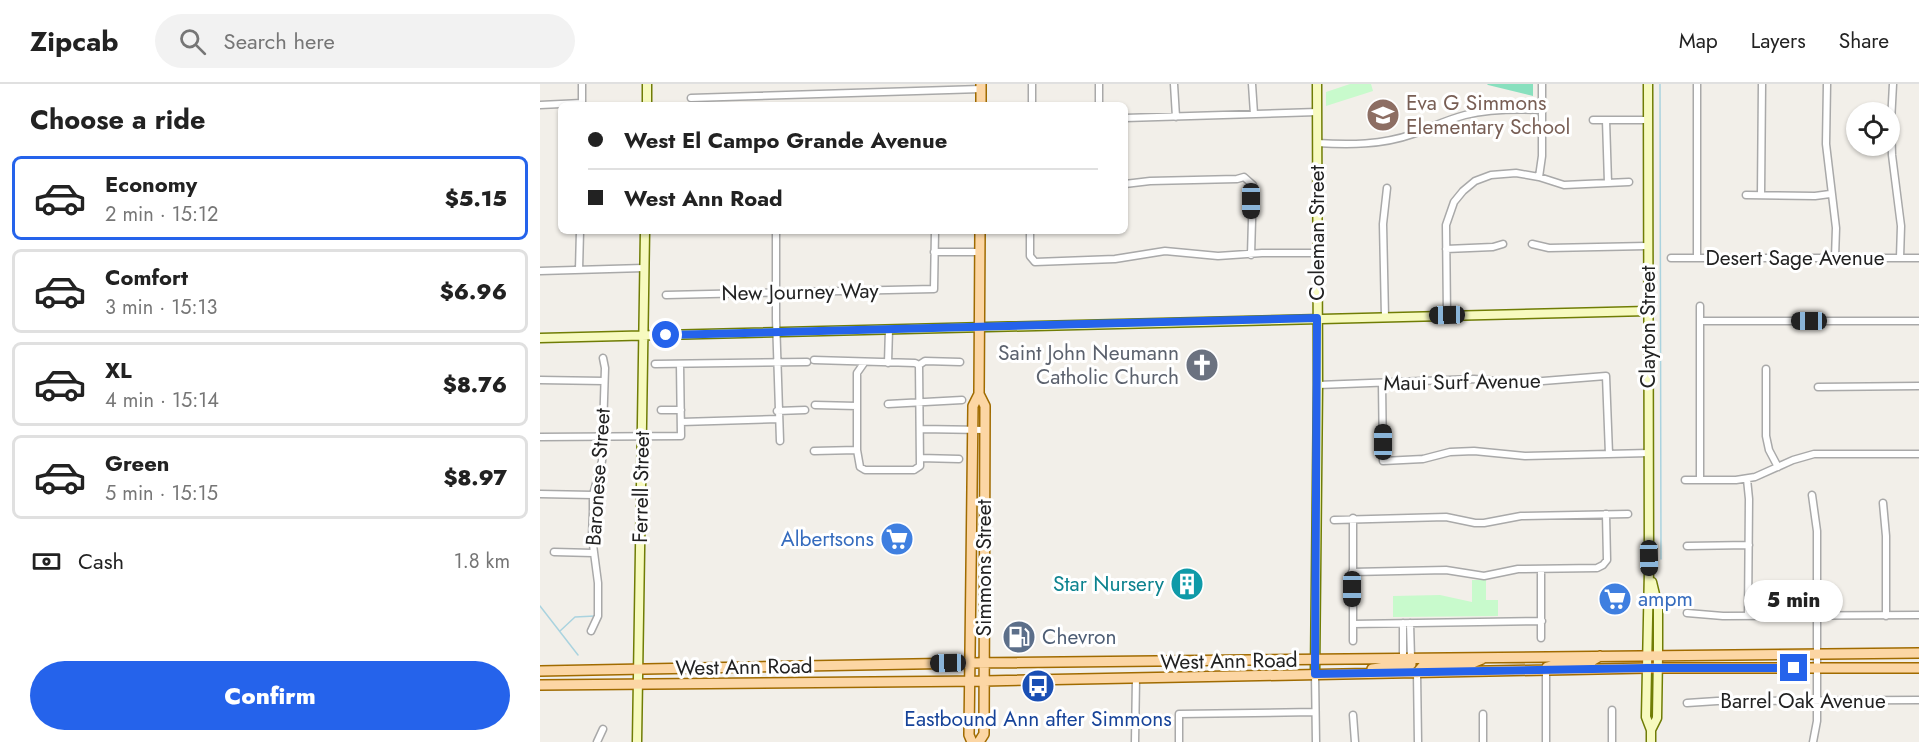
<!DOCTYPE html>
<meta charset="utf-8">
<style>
body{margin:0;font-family:Jost,sans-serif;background:#f2f2f2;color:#222;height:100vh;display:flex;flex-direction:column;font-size:22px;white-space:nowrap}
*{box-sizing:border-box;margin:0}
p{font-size:20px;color:#767676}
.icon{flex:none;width:33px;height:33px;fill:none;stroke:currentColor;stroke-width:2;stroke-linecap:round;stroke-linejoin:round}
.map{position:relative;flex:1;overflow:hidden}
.drawer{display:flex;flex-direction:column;background:#fff;width:540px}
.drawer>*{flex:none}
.banner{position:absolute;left:18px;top:18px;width:570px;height:132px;border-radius:9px;box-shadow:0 2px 4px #0004;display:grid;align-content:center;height:132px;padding:0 30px;background:#fff}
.controls{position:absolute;left:1306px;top:18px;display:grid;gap:12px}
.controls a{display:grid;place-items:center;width:54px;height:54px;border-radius:50%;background:#fff;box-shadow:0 2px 4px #0004;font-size:30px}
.end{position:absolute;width:27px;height:27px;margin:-14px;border:8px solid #2563eb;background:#fff;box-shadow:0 0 0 3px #fff}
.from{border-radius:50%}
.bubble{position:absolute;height:42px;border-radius:21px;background:#fff;box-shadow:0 2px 4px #0004;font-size:20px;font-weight:800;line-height:42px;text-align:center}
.car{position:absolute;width:18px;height:36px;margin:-18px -9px;border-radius:8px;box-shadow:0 0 4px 2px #0007;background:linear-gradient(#222 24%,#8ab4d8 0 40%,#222 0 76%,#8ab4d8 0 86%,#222 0)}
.banner b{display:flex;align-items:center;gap:21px;height:57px;font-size:22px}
.banner b+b{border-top:2px solid #e0e0e0}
.banner i{width:15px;height:15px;background:#222}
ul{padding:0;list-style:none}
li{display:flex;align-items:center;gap:18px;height:84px;margin:0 12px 9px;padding:0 18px;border:3px solid #e0e0e0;border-radius:9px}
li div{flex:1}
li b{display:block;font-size:22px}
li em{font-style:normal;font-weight:800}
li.on{border-color:#2563eb}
li>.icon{width:54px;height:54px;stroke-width:1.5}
h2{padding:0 30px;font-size:27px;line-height:72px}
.pay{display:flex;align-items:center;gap:15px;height:66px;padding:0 30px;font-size:22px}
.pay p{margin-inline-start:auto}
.cta{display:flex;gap:12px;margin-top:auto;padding:12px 30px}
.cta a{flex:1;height:69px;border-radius:36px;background:#2563eb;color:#fff;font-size:24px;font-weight:800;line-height:69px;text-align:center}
header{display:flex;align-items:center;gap:36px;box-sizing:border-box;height:84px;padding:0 30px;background:#fff;border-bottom:2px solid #e0e0e0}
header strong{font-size:28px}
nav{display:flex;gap:33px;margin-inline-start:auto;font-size:21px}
.search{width:420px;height:54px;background:#f2f2f2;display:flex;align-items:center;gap:15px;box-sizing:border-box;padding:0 21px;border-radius:33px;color:#767676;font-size:22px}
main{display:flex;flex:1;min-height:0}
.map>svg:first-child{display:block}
.park{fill:#c8facc}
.pitch{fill:#88e0be}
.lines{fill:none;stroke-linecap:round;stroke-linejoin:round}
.stream{stroke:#aad3df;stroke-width:1.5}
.street-casing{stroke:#a9a9a9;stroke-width:9}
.secondary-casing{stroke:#707d05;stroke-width:11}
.primary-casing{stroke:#a06b00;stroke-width:12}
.street{stroke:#fff;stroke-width:6}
.secondary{stroke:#f7fabf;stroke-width:8}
.primary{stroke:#fcd6a4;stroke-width:9}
.route{stroke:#2563eb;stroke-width:8}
.labels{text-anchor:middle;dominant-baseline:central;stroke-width:6;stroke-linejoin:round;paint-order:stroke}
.education-label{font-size:21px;fill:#785e54;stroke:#fff;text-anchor:start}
.street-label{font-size:21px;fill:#222;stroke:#fff}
.worship-label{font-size:21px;fill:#5b616d;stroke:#fff;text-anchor:end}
.shop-label{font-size:21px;fill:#366cbe;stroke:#fff;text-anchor:end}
.culture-label{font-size:21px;fill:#0d838f;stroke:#fff;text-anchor:end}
.service-label{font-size:21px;fill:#4e5e75;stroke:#fff;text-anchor:start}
.transit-label{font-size:21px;fill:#164399;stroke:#fff}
</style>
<header>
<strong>Zipcab</strong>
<div class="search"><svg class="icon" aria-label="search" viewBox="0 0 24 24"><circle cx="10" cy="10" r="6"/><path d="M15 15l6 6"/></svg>Search here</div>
<nav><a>Map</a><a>Layers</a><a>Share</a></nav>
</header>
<main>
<section class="drawer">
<h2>Choose a ride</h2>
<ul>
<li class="on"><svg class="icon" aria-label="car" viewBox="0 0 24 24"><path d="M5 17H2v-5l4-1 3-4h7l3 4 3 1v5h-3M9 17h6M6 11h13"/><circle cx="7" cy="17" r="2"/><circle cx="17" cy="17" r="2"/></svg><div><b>Economy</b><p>2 min · 15:12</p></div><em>$5.15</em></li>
<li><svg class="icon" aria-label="car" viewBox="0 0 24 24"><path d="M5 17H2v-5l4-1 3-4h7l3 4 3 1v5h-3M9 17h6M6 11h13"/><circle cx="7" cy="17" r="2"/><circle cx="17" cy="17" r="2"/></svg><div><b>Comfort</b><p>3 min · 15:13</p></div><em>$6.96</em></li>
<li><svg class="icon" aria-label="car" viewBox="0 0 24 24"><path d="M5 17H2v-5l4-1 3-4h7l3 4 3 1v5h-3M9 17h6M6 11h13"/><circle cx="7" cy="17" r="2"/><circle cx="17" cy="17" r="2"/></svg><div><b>XL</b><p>4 min · 15:14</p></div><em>$8.76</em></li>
<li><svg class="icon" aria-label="car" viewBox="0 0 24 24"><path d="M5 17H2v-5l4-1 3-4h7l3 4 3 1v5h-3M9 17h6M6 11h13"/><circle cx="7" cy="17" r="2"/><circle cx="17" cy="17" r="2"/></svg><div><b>Green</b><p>5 min · 15:15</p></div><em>$8.97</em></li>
</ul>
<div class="pay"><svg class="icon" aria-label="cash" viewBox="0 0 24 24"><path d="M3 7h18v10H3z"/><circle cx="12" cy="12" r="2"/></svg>Cash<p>1.8 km</p></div>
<div class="cta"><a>Confirm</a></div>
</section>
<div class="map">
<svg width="1379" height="658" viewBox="0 0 1379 658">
<rect width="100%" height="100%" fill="#f2efe9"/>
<path class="park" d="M810 0H831L833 7 786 22V8Z
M932 496H946V516H958V532L853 533V512L900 511 932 518Z"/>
<path class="pitch" d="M947 0H993V12L948 1Z"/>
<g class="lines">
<path class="stream" d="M1120 0 1121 475
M0 522 38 571
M20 547 35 533 55 532"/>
<g class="street-casing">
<path id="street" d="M559 0V21
M634 0 636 33
M712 0 714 30
M1287 0 1286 60 1296 144 1295 174
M1353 0 1351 38 1352 71 1361 142 1360 174
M151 14 441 5
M0 21 42 19
M42 21V0
M492 21V0
M585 34 777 28
M1053 36H1107
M1066 36 1068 99
M777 59C809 61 842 61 873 50 890 44 906 36 925 31 950 25 976 25 1002 26
M999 93 1002 72V0
M585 100 610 97 697 95 704 93 713 101 711 171
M1206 111 1275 112 1290 110
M1221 111 1222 0
M236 147V235L240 357
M490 147V172L495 178 575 175 625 167 678 172 722 169H777
M992 160 1009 164 1107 162
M906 165 953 163 963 160
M394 168H440
M1131 174H1379
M1157 174V0
M39 186 40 147
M0 187 104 184
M126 211 394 205 395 147
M1160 222V396
M907 231 906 141 914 118 923 107 935 97 951 91 976 89 999 93 1024 101 1089 98
M845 233 843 140 847 104
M1160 237H1379
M274 276 375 279 379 281 385 277 420 278
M324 279 317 289V366L320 383 325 386H374L380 382 379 281
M348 279 349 245
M115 280 267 278
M1226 285V352L1229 366 1238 383
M0 296 64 297
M842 299 843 377 883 375 910 368 934 367 985 372 1109 369
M778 301 934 295 979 299 1066 292 1069 370
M1278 303 1379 302
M348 320 422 316
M275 321 317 322
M121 326H141
M237 327 265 326
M141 338 238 335
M380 345 444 346
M0 353 141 352 140 280
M274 367 317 366
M380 374 419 375
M1207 395 1209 415 1208 532
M1145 396H1196L1215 393 1253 376 1274 370H1379
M0 410 53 411
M1272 411 1277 447V637L1273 658
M1343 419 1346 452V532
M813 434V557
M794 436 906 433 935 439H944L981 432 1088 430
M1147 462 1209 461
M14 468 53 469
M812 488 906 486 944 492 978 485 1057 484 1063 481 1067 476 1066 430
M1147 529 1183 532 1379 531
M863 539V574
M870 539 871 574
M813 540 1002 537
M51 547 58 532V499L52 453 53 428V411L62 377 65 284 63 274
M1001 554V485
M1006 586V658
M877 589 878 658
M775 590 776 658
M1147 619 1177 617 1379 616
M1072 626V658
M813 631 815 658
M57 658 63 645
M595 658 596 594
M639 658V630L775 628
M943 658V630"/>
</g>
<g class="secondary-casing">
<path id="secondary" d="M1108 0 1109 486 1106 633 1111 646V658
M107 21V0
M0 254 1108 227
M775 590 778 301 777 0
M1111 646 1117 634 1118 570V523L1112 498
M97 658 105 147"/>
</g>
<g class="primary-casing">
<path id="primary" d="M441 21V0
M1007 583 1019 580 1048 579 1060 572
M832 585 871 580V574
M0 587 428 579 1379 569
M877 589 883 582 932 579 942 575
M0 601 444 597 1107 584H1379
M432 658 429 651 433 322 439 310
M439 658 444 650 445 322 439 310 440 147"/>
</g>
<use href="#street" class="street"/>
<use href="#secondary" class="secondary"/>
<use href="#primary" class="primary"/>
</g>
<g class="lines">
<path class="route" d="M126 251 777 234 775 590 1107 584H1254"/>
</g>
<defs>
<g id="school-disc" transform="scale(1.725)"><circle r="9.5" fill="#8d6e63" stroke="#fff"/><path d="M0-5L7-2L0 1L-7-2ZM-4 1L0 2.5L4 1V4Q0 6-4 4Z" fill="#fff"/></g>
<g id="church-disc" transform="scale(1.725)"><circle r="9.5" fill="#6b7280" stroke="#fff"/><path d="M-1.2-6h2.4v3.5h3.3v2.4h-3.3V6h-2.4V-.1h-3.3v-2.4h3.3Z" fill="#fff"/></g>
<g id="supermarket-disc" transform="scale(1.725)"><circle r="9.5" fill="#3f7fe0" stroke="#fff"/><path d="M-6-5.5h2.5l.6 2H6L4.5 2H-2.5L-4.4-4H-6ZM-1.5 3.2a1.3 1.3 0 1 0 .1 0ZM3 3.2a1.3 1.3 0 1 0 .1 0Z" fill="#fff"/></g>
<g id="building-disc" transform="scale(1.725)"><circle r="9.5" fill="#0f9aa8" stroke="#fff"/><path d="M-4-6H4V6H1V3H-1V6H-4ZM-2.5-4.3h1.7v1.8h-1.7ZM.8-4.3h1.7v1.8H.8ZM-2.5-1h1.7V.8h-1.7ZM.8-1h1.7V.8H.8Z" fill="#fff"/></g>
<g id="fuel-disc" transform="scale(1.725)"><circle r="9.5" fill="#5c6f8a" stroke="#fff"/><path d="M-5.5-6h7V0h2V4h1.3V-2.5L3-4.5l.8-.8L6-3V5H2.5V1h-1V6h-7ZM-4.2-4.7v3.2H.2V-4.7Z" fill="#fff"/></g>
<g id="bus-disc" transform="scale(1.725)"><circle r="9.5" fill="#1a4fb4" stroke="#fff"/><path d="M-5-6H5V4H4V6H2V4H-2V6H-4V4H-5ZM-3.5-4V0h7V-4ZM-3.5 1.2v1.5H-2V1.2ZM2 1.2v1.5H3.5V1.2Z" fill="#fff"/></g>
</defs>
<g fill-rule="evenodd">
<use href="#school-disc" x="843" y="31"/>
<use href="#church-disc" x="662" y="281"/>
<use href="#supermarket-disc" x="357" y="455"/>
<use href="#building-disc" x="647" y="500"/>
<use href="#supermarket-disc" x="1075" y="515"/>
<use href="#fuel-disc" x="479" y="553"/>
<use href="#bus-disc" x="498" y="602"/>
</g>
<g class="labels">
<g class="education-label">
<text x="866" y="19">Eva G Simmons<tspan x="866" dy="24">Elementary School</tspan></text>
</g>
<g class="street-label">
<text transform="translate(777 149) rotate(-90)">Coleman Street</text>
<text x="1255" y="174">Desert Sage Avenue</text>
<text transform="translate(260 208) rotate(-1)">New Journey Way</text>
<text transform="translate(1108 243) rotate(-90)">Clayton Street</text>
<text transform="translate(922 298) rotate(-1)">Maui Surf Avenue</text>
<text transform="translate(58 393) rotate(-86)">Baronese Street</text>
<text transform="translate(101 403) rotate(-89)">Ferrell Street</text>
<text transform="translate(444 484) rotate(-90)">Simmons Street</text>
<text transform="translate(689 577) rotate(-1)">West Ann Road</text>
<text transform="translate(204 583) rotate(-1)">West Ann Road</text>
<text x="1263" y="617">Barrel Oak Avenue</text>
</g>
<g class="worship-label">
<text x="639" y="269">Saint John Neumann<tspan x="639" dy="24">Catholic Church</tspan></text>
</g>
<g class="shop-label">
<text x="334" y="455">Albertsons</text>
<text x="1098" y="515" text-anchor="start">ampm</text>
</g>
<g class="culture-label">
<text x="624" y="500">Star Nursery</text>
</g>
<g class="service-label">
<text x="502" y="553">Chevron</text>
</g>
<g class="transit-label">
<text x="498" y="635">Eastbound Ann after Simmons</text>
</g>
</g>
</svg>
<div class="controls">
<a><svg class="icon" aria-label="locate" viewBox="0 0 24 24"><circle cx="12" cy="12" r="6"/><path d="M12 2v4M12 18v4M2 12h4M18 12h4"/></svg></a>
</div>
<i class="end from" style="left:126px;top:251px"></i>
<i class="end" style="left:1254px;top:584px"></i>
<div class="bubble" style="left:1204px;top:496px;width:99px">5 min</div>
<i class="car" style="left:711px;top:117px;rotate:180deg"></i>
<i class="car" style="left:907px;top:231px;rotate:269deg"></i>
<i class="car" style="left:1269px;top:237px;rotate:270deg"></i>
<i class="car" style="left:843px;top:358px;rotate:0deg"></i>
<i class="car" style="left:1109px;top:474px;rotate:179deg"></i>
<i class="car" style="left:812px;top:505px;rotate:180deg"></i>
<i class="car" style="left:408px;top:579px;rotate:269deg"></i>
<div class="banner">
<b><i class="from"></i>West El Campo Grande Avenue</b>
<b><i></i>West Ann Road</b>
</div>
</div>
</main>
